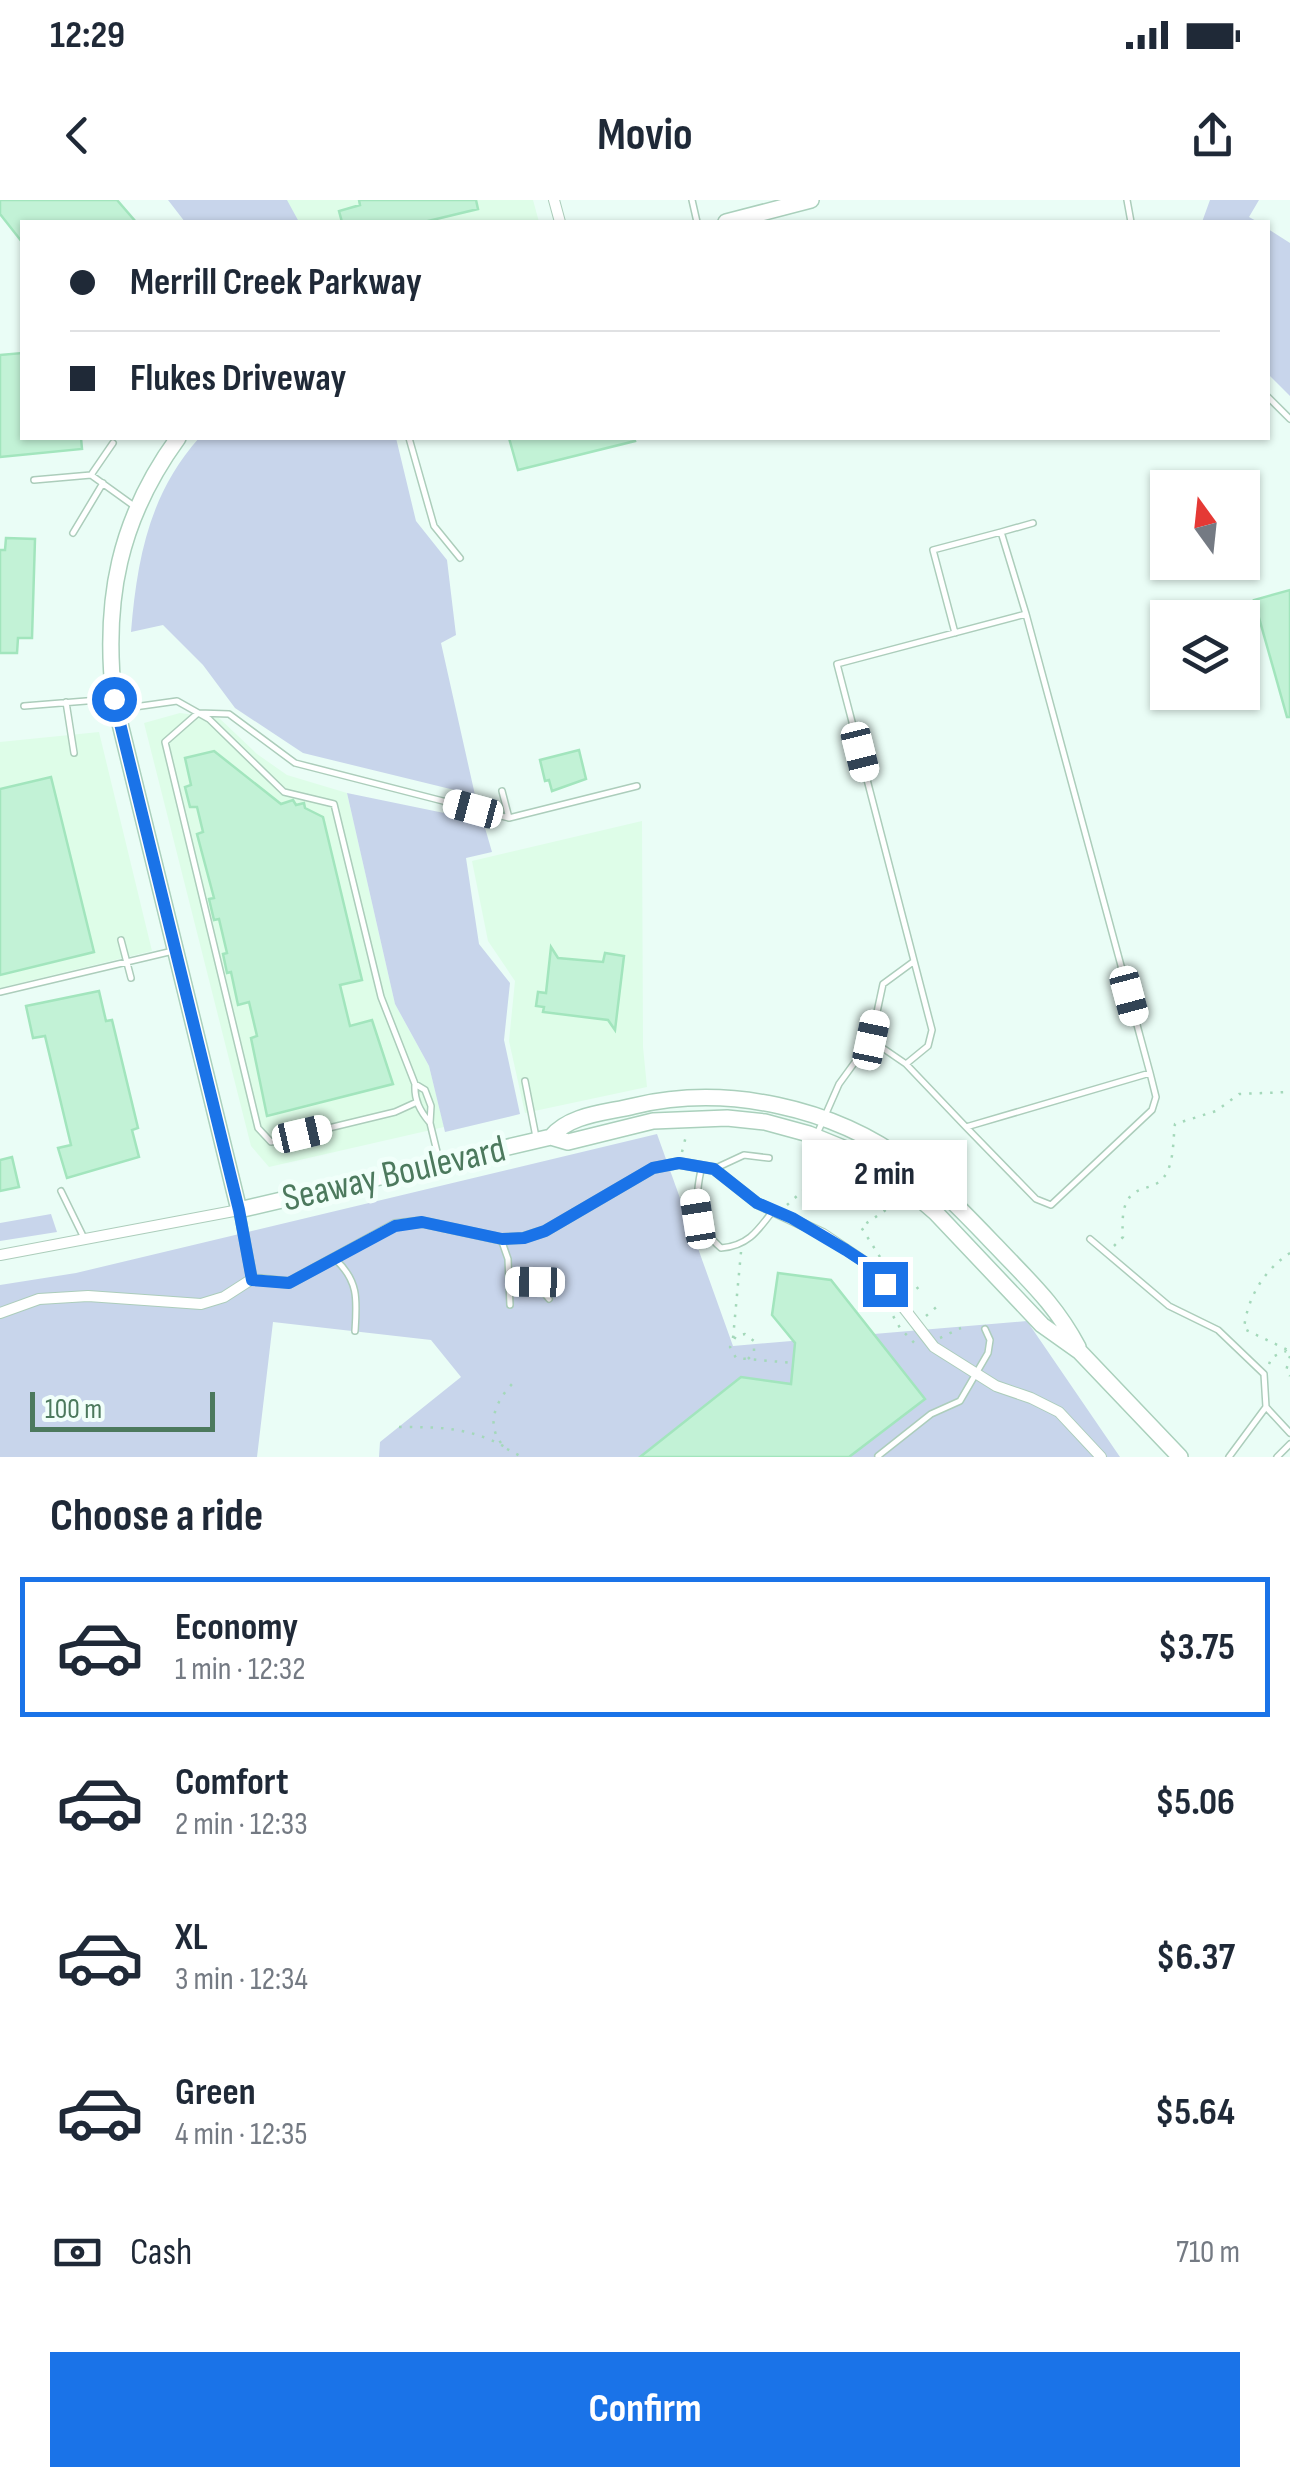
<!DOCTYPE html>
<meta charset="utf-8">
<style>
body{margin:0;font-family:"Sofia Sans Condensed",sans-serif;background:#f2f2f3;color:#1f2937;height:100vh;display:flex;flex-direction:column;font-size:38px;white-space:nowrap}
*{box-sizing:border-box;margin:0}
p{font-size:32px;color:#747a83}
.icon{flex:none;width:55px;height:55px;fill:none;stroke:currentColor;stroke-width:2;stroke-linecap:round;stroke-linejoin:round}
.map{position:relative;height:1257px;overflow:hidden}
.drawer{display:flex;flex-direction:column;background:#fff;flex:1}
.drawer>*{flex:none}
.banner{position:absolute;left:20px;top:20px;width:1250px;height:220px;border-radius:0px;box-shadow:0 2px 8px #0004;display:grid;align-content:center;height:220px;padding:0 50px;background:#fff}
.needle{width:65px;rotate:345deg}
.tools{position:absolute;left:1150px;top:270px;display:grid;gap:20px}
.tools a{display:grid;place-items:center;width:110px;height:110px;border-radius:0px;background:#fff;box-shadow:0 2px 8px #0004;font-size:50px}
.scale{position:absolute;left:30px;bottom:25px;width:185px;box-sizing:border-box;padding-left:10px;border:5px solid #4c795d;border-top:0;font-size:28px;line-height:35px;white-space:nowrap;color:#4c795d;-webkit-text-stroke:8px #f1fffa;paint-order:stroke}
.end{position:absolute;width:45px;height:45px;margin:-22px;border:12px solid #1a73e8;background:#fff;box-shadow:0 0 0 5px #fff}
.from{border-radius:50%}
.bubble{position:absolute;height:70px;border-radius:0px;background:#fff;box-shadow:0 2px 8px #0004;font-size:32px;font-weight:700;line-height:70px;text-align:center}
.car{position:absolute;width:30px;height:60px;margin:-30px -15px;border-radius:12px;box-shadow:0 0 8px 2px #0007;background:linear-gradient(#fff 24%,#345 0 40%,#fff 0 76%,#345 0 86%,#fff 0)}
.banner b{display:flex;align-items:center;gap:35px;height:95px;font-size:38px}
.banner b+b{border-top:2px solid #e0e1e3}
.banner i{width:25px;height:25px;background:#1f2937}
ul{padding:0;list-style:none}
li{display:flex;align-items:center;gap:30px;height:140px;margin:0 20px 15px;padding:0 30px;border:5px solid transparent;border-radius:0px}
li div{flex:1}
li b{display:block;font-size:38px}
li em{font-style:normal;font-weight:700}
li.current{border-color:#1a73e8}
li>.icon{width:90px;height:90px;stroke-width:1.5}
h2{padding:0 50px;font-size:45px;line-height:120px}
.pay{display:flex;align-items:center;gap:25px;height:110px;padding:0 50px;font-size:38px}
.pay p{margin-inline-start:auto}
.primary-button{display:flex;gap:20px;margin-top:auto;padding:20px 50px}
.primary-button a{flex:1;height:115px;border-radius:0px;background:#1a73e8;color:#fff;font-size:40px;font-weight:700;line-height:115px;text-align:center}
.status{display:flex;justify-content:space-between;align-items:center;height:70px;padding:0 50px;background:#fff;direction:ltr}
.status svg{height:28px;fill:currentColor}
header{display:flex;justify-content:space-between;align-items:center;height:130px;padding:0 50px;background:#fff;font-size:45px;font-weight:700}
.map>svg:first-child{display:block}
.commercial{fill:#defde8}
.green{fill:#c8d5eb}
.building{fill:#c2f2d6;stroke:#a2e5bd;stroke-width:2.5}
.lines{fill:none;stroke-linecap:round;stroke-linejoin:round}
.lane-casing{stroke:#accdbb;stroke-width:8}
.street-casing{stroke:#accdbb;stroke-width:12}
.secondary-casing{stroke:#aad0bc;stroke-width:18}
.path{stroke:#a4d8ba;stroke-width:2.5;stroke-dasharray:2.5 8;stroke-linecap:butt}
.lane{stroke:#fff;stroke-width:5}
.street{stroke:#fff;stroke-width:10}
.secondary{stroke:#fff;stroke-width:15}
.route{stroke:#1a73e8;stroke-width:12}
.labels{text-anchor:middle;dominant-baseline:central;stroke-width:10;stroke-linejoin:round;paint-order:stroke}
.street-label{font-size:38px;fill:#4c795d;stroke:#f1fffa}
</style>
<div class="status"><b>12:29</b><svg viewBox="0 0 49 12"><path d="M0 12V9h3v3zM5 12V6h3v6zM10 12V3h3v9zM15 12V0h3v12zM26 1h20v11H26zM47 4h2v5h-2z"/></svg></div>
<header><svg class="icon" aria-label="back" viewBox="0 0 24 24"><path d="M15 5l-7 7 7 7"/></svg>Movio<svg class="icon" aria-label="share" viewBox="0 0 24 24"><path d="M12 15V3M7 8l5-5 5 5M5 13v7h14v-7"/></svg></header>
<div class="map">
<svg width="1290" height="1257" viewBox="0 0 1290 1257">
<rect width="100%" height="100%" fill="#eafdf6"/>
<path class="commercial" d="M276 0H533L539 22H279Z
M180 513 219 518 257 554 287 575 347 593 395 804 429 866 444 927 269 967 251 946 144 523Z
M99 532 152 751 0 788V542Z
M642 621 643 847 647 887 525 913 509 841 515 781 488 741 472 661Z"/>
<path class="green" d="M168 0H287L299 22H185Z
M1210 0H1259L1249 17 1258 22H1202Z
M1268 29 1290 43V196L1268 174Z
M199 238H396L416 321 447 360 456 435 441 443 475 595 303 553 235 508 203 465 163 425 131 432C137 360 149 294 199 238Z
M347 593 483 621 492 652 466 658 479 744 510 783 504 840 520 914 445 932 429 866 395 804Z
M657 934 733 1146 1027 1121 1120 1257H379L380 1242 461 1177 431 1140 273 1122 257 1257H0V1085L76 1073Z
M51 1014 57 1032 0 1041V1023Z"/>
<path class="building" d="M0 0H117L136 22H22V42L0 14Z
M359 0H476L478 9 424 22H342L339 11 360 5Z
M22 153V238H81L82 249 0 257V155Z
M509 238H634L635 241 518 270Z
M6 338 35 339 32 438H18L17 453H0V350H5Z
M1290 390V517H1287L1254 400Z
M579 550 586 579 552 591 549 580 545 581 540 560Z
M214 551 281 604 293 600 296 605 304 603 305 608 323 617 362 780 340 785 350 826 372 820 393 884 267 916 251 838 257 836 249 802 238 805 231 772 227 773 223 754 227 753 219 719 214 720 209 699 214 698 197 634 203 632 197 607H190L185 587 191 585 185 558Z
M51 577 94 752 0 775V589Z
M551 747 558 758 603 762 605 753 624 756 615 830 608 820 543 812 544 807 536 806 538 792 546 793Z
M99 791 106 821 112 820 138 928 132 930 139 957 67 978 58 948 71 945 45 836 33 838 26 806Z
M12 957 19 987 0 991V960Z
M778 1073 831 1080 925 1199 849 1257H640L741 1177 791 1184 795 1143 772 1115Z"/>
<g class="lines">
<g class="lane-casing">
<path id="lane" d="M692 0 697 22
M1127 0 1131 22
M1268 197 1290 219
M409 238 434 326 460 358
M91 275 134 306
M34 280 91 275 113 243
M73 333 103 283
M1026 414 1150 873 1156 897 1152 910 1051 1005 1036 999 966 927 1150 873
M955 433 933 350 1001 332
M66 502 74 553
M24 506 111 499
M120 509 177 501 209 519 284 592 334 604 381 797 415 884
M502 591 509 618
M121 740 131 778
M0 792 173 751
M871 840 883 784 913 762
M906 864 966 927
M525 881 536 937
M415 884 425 890 431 906 430 923C420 911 414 900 415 884Z
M417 902 395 912 271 942 258 928 165 542 198 513 229 514 295 563 509 618 637 586
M430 923 439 960
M817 934 839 884 871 840 906 864 928 846 932 830 837 464 1026 414 1001 332 1033 323
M716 968 744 955 769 958
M701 970C694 1002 695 1025 721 1048 747 1046 757 1032 772 1012
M61 991 84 1038
M501 1039 508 1059 510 1105
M1090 1039 1169 1106 1218 1130 1264 1174 1266 1207 1229 1257
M335 1059C359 1081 357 1100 355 1131
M509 1082H535L549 1099
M1266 1207 1290 1233
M878 1256 931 1214 960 1201 988 1153 990 1140 985 1129
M1277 1257 1290 1244"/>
</g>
<g class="street-casing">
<path id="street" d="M554 0 560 22
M0 1055 239 1010 252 1079
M0 1113 39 1099 88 1096 201 1104 224 1097 252 1079 289 1083 395 1025 422 1022 501 1039 523 1038 545 1031 653 968 679 963 714 969 757 1003 823 1034 872 1067 934 1147 996 1186 1031 1198 1059 1212 1101 1257"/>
</g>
<g class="secondary-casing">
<path id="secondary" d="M726 22 811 0
M178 238C119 319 103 400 114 499L239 1010 551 937 568 942 653 921 727 918 765 922 809 934 853 952 892 975 936 1013 1042 1125 1080 1152 1180 1257
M551 937C570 914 606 913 634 906 726 884 833 907 909 964 941 988 969 1018 997 1047 1030 1082 1055 1104 1078 1147"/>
</g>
<path class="path" d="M682 952 686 936
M787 1005 819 976
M1114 1046 1123 1037C1118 972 1154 1000 1167 972 1174 959 1173 939 1175 924L1216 911 1239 894 1290 892
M1290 1053C1264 1070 1247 1098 1244 1129L1290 1151
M880 1057 861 1027 890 1007 897 998
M908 1095 923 1084
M888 1107 900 1128 919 1148
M926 1116 940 1104
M733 1138 741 1052
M940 1138 961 1128
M1290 1156 1286 1171 1290 1176
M748 1159 754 1153V1141L745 1134 736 1136 730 1147 736 1158 793 1163
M1269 1164 1272 1157 1286 1151 1290 1155
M399 1227C438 1227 469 1227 505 1247
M501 1243C484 1221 499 1196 517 1179
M507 1249 522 1257"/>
<use href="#lane" class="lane"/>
<use href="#street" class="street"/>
<use href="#secondary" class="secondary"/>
</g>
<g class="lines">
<path class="route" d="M114 499 239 1010 252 1080 289 1083 395 1026 422 1022 502 1039 524 1038 545 1031 653 968 679 963 714 969 757 1003 792 1018 846 1050 872 1067 885 1084"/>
</g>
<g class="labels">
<g class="street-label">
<text transform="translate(394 974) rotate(-13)">Seaway Boulevard</text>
</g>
</g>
</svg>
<div class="tools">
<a><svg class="needle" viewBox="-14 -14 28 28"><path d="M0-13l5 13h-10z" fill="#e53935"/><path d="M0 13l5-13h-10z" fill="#747a83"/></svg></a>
<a><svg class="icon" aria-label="layers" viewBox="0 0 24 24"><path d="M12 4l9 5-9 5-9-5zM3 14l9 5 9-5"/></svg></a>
</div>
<div class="scale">100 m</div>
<i class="end from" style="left:114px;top:499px"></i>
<i class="end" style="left:885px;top:1084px"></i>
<div class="bubble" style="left:802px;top:940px;width:165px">2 min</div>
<i class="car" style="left:860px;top:552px;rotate:166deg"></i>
<i class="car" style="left:473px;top:609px;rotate:285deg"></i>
<i class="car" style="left:1129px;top:796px;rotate:165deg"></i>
<i class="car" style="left:871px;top:840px;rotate:12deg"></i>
<i class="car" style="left:302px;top:934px;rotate:77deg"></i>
<i class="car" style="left:698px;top:1019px;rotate:351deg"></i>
<i class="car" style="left:535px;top:1082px;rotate:271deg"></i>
<div class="banner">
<b><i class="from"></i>Merrill Creek Parkway</b>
<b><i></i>Flukes Driveway</b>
</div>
</div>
<section class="drawer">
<h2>Choose a ride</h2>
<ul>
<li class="current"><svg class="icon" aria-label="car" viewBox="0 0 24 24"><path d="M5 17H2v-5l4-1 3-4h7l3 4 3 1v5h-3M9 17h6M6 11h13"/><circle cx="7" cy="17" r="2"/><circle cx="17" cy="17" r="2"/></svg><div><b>Economy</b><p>1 min · 12:32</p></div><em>$3.75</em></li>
<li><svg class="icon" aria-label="car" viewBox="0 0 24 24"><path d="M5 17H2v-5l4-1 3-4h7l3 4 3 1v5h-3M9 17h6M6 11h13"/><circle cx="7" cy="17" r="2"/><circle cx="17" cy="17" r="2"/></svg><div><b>Comfort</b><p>2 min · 12:33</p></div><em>$5.06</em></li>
<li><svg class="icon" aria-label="car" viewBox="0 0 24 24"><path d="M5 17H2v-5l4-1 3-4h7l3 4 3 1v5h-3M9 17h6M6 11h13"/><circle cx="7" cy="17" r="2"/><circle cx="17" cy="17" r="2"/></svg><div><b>XL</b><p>3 min · 12:34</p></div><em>$6.37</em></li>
<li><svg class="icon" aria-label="car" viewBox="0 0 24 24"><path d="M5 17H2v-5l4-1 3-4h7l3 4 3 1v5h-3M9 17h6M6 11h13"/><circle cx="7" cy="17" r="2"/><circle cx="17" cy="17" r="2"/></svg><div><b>Green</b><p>4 min · 12:35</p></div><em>$5.64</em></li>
</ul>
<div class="pay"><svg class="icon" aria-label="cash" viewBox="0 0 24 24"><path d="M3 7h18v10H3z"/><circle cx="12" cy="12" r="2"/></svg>Cash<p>710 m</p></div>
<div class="primary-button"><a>Confirm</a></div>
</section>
